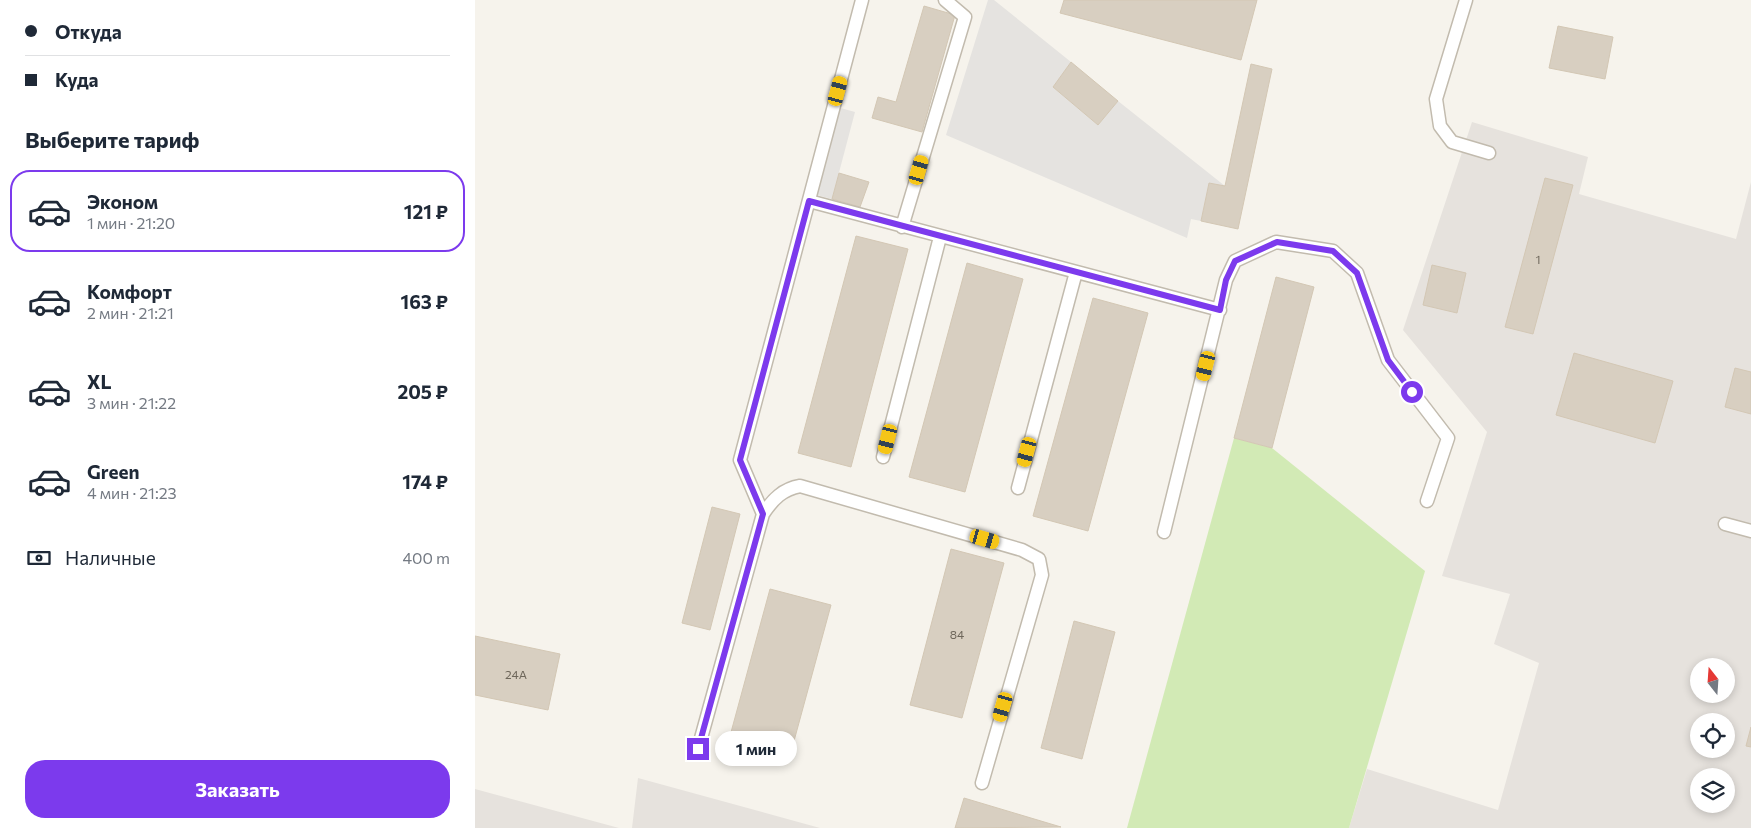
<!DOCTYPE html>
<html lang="ru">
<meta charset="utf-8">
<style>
body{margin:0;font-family:Commissioner,sans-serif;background:#f6f6f7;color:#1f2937;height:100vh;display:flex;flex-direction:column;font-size:19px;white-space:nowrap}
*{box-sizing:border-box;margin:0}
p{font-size:16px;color:#747a83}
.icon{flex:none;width:28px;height:28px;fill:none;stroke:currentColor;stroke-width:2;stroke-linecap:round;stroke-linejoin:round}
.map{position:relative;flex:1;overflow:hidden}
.sheet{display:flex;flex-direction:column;background:#fff;width:475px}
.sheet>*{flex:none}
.guide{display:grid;align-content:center;height:110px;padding:0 25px;background:#fff}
.needle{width:32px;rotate:343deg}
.controls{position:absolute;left:1215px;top:658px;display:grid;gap:10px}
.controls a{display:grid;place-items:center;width:45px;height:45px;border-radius:50%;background:#fff;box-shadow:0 2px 8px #0003;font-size:25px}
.end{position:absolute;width:22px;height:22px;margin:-11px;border:6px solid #7c3aed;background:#fff;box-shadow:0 0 0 2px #fff}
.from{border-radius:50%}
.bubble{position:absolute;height:35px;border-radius:18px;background:#fff;box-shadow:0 2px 8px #0003;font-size:16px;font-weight:700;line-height:35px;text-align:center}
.car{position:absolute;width:15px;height:30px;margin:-15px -8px;border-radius:6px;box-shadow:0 0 4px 1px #0007;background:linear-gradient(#f5c518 24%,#345 0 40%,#f5c518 0 76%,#345 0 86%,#f5c518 0)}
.guide b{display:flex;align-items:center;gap:18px;height:48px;font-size:19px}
.guide b+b{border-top:1px solid #e0e1e3}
.guide i{width:12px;height:12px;background:#1f2937}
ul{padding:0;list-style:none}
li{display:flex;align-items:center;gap:15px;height:82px;margin:0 10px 8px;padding:0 15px;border:2px solid transparent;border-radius:20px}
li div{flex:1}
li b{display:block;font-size:19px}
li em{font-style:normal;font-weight:700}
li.current{border-color:#7c3aed}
li>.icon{width:45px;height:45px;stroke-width:1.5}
h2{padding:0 25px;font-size:22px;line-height:60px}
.pay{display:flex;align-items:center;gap:12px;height:55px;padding:0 25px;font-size:19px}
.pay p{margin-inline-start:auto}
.primary-button{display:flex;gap:10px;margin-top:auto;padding:10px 25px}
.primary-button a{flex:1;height:58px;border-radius:20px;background:#7c3aed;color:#fff;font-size:20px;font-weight:700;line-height:58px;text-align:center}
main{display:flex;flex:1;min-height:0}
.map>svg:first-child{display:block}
.industrial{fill:#e6e2dd;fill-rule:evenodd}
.green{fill:#d2eab5}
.parking{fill:#e5e3e0}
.building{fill:#d8cfc1;stroke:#d3c7b4}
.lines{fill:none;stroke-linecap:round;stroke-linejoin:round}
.service-casing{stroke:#c2bbae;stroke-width:15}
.service{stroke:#fff;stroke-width:12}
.route{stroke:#7c3aed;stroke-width:6}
.labels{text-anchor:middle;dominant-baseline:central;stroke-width:4;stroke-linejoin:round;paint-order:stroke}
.number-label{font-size:12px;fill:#6e675b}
</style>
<main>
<section class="sheet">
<div class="guide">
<b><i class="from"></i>Откуда</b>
<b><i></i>Куда</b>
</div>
<h2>Выберите тариф</h2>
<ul>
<li class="current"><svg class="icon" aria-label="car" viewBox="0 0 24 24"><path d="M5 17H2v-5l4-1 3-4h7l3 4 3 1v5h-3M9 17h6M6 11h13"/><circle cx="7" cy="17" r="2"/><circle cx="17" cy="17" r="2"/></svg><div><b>Эконом</b><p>1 мин · 21:20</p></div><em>121 ₽</em></li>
<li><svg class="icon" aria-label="car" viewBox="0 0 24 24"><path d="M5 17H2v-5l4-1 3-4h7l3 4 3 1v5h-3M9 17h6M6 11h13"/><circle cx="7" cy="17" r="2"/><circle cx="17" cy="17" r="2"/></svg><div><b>Комфорт</b><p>2 мин · 21:21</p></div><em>163 ₽</em></li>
<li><svg class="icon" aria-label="car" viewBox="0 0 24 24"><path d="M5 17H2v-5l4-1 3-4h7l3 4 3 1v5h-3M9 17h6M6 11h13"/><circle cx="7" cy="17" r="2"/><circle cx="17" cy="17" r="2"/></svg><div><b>XL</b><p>3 мин · 21:22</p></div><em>205 ₽</em></li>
<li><svg class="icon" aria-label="car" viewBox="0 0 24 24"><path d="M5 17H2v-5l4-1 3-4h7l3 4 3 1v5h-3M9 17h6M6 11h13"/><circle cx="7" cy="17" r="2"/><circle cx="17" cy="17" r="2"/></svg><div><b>Green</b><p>4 мин · 21:23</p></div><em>174 ₽</em></li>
</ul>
<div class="pay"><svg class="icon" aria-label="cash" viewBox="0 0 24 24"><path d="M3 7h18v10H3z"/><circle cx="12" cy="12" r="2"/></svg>Наличные<p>400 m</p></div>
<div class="primary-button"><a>Заказать</a></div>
</section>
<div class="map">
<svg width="1276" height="828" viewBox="0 0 1276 828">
<rect width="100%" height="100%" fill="#f6f3ec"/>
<path class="industrial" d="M997 122 1113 157 1104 194 1261 239 1276 182V828H874L892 769 1023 810 1064 663 1019 644 1035 594 967 576 1012 432 928 330ZM1224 666H1251V694H1224ZM1224 721H1251V749H1224ZM1224 776H1251V804H1224Z
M163 778 345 828H157Z
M0 789 144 828H0Z"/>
<path class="green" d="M759 438 797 448 950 571 874 828H652Z"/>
<path class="parking" d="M513 0H519L596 62 578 87 623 125 643 101 750 186 734 183 726 221 716 219 712 238 471 135Z
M362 107 380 112 357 199 338 194Z"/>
<path class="building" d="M589 0H782L766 60 585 13Z
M449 6 480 15 447 132 397 118 403 97 421 102Z
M1083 26 1138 37 1130 79 1074 68Z
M596 62 643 101 623 125 578 87Z
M776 64 797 69 763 229 726 221 734 183 750 186Z
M364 173 394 182 385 207 357 199Z
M1070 178 1098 185 1058 334 1030 327Z
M381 236 433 249 376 467 323 453Z
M492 263 548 279 490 492 434 477Z
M957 265 991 273 982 313 948 305Z
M801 277 839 287 797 448 759 438Z
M618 298 673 313 613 531 558 516Z
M1099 353 1198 381 1180 443 1081 415Z
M1260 368 1276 372V414L1250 407Z
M237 507 265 514 235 630 207 623Z
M476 549 529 563 487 718 435 705Z
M295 589 356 605 313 763 252 747Z
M599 621 640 632 607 759 566 748Z
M0 636 85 654 73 710 0 695Z
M1276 727V747L1271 746Z
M489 798 586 827 480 828Z"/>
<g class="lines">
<g class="service-casing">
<path id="service" d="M991 0 961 99 965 126 977 142 1014 153
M334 201 745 310
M427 227 490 17 470 0
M408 457 465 237
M543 488 601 272
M288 514C298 499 308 489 325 486L547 550 564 559 567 575 507 783
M1250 524 1276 531
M689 532 751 280 760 261 801 242 858 251 882 273 913 360 973 438 952 501
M223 749 288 514 265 460 387 0"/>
</g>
<use href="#service" class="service"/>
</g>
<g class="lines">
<path class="route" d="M223 749 288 514 265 460 334 201 745 310 751 280 760 261 802 242 858 251 882 273 913 360 937 392"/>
</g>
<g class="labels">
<g class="number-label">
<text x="1063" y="259">1</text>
<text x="482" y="634">84</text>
<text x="41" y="674">24А</text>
</g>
</g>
</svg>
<div class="controls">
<a><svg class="needle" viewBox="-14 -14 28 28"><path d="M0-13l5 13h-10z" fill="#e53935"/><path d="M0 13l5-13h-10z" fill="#747a83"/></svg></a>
<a><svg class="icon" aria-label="locate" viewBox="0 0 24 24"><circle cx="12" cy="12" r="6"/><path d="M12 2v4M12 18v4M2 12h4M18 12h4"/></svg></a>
<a><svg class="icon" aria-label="layers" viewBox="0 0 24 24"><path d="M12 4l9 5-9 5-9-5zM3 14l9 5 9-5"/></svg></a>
</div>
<i class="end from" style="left:937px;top:392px"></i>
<i class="end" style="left:223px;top:749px"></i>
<div class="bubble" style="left:240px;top:731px;width:82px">1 мин</div>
<i class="car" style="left:363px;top:91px;rotate:15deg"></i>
<i class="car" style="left:444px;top:170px;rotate:16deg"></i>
<i class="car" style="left:731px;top:366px;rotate:194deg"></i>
<i class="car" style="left:413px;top:439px;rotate:194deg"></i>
<i class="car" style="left:552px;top:452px;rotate:195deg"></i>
<i class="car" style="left:510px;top:539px;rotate:106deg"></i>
<i class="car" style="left:528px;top:707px;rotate:196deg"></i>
</div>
</main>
